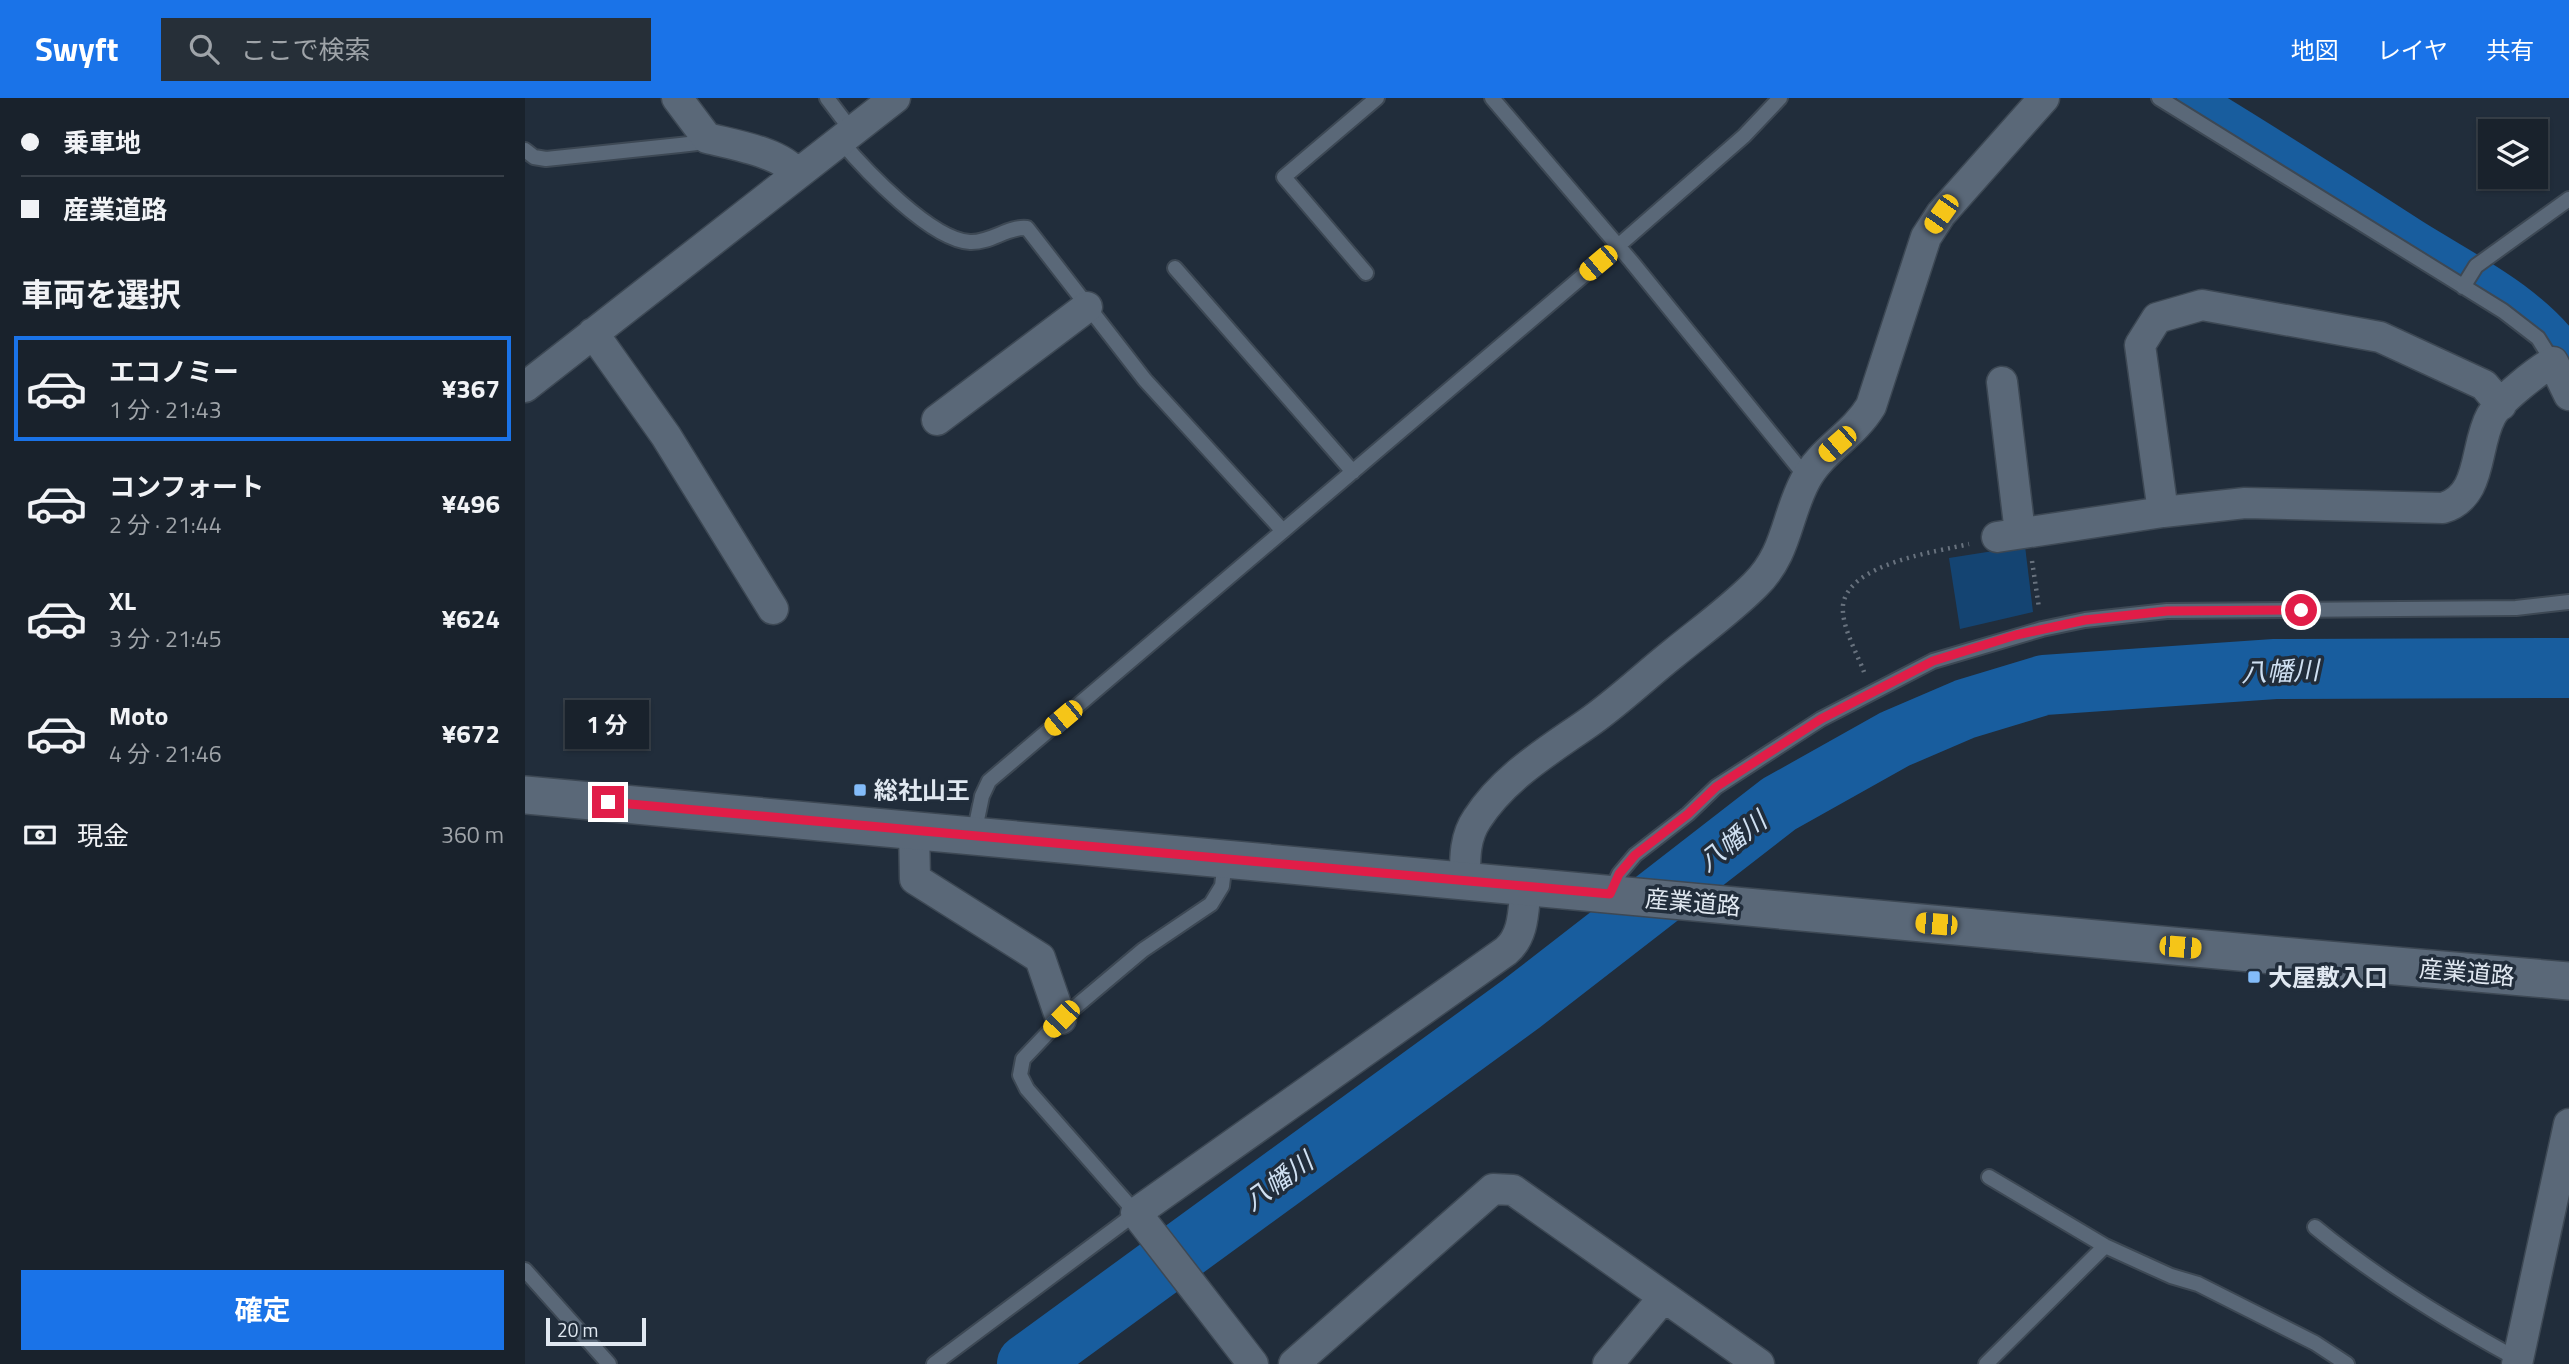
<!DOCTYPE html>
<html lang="ja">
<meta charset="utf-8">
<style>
body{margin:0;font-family:"Titillium Web","Noto Sans JP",sans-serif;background:#262f38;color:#f1f3f6;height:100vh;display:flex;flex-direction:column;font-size:26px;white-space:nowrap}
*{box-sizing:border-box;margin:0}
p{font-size:23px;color:#9fa4a9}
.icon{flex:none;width:38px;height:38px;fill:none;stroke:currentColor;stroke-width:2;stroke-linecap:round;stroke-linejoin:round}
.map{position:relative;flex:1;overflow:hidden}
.panel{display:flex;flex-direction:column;background:#19222c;width:525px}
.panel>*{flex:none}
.guide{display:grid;align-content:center;height:154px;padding:0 21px;background:#19222c}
.tools{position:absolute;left:1953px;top:21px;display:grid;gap:14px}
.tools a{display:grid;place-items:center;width:70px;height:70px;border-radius:0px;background:#19222c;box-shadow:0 2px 5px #0004,0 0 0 2px #373f48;font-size:35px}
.scale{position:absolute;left:21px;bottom:18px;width:100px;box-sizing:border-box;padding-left:7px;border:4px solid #e0e8f1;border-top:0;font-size:19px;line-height:24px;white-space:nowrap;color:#e0e8f1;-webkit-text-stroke:5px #212d3b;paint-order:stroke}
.end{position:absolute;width:32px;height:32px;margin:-16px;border:9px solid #e11d48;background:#fff;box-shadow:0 0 0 4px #fff}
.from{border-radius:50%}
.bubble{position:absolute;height:49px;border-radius:0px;background:#19222c;box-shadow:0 2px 5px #0004,0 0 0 2px #373f48;font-size:23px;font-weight:700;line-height:49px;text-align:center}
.car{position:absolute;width:21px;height:42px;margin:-21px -10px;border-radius:9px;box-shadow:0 0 5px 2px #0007;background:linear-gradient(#f5c518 24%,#345 0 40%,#f5c518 0 76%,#345 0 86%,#f5c518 0)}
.guide b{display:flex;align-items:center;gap:24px;height:66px;font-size:26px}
.guide b+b{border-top:2px solid #373f48}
.guide i{width:18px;height:18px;background:#f1f3f6}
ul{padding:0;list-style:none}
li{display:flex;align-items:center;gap:21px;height:105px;margin:0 14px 10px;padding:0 7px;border:4px solid transparent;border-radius:0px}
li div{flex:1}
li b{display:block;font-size:26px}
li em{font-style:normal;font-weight:700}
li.on{border-color:#1a73e8}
li>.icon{width:63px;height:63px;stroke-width:1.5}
h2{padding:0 21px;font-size:32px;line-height:84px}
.pay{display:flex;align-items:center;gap:18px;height:77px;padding:0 21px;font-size:26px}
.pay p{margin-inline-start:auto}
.primary-button{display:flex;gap:14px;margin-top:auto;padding:14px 21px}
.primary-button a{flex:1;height:80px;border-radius:0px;background:#1a73e8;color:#fff;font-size:28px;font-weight:700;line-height:80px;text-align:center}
header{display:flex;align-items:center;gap:42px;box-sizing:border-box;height:98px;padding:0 35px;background:#1a73e8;color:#fff}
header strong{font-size:33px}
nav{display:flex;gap:38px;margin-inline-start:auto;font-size:24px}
.search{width:490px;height:63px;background:#262f38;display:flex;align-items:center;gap:18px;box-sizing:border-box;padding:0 24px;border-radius:0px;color:#9fa4a9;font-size:26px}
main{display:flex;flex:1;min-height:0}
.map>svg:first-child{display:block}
.green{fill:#144472}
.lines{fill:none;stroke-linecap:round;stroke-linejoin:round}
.canal{stroke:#185d9e;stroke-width:35}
.river{stroke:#185d9e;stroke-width:60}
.service-casing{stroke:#3d4854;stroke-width:18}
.minor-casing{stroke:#3d4854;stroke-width:33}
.tertiary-casing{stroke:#3d4854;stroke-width:40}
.path{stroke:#68727e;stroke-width:4.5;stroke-dasharray:2 5;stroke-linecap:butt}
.service{stroke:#5a6878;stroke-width:14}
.minor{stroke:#5a6878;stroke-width:30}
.tertiary{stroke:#5a6878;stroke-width:37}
.route{stroke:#e11d48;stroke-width:9}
.poi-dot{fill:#83bcfa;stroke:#212d3b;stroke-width:2.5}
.labels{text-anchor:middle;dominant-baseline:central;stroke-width:7;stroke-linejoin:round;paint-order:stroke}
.poi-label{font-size:24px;font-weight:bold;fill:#e0e8f1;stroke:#212d3b;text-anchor:start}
.street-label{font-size:24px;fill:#e0e8f1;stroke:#212d3b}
.water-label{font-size:26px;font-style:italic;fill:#cfe0f2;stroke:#212d3b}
</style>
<header>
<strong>Swyft</strong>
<div class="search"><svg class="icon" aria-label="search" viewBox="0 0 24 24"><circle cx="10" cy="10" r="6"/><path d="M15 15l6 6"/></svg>ここで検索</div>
<nav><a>地図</a><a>レイヤ</a><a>共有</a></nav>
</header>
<main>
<section class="panel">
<div class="guide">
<b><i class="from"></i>乗車地</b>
<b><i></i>産業道路</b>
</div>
<h2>車両を選択</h2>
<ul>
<li class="on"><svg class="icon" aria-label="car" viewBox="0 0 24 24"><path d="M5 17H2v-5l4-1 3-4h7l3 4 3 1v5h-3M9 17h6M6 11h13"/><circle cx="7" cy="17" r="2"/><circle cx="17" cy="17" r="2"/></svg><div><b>エコノミー</b><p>1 分 · 21:43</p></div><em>¥367</em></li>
<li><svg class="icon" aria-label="car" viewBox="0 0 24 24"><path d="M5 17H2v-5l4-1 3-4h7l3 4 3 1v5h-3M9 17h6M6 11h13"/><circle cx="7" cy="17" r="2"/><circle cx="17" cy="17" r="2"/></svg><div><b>コンフォート</b><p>2 分 · 21:44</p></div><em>¥496</em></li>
<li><svg class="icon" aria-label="car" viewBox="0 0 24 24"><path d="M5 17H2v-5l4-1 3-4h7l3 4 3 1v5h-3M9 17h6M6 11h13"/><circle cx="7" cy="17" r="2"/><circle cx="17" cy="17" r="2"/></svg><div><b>XL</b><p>3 分 · 21:45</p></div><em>¥624</em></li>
<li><svg class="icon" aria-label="car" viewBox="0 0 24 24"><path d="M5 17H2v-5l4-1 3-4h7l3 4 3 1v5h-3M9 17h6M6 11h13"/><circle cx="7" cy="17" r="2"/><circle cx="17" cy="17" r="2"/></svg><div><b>Moto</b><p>4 分 · 21:46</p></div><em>¥672</em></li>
</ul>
<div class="pay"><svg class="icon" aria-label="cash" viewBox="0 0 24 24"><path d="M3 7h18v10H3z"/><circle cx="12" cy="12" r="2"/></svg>現金<p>360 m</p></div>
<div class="primary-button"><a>確定</a></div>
</section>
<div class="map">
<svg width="2044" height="1266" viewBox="0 0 2044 1266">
<rect width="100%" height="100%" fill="#212d3b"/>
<path class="green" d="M1500 448 1508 514 1435 531 1424 460Z"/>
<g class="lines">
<path class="canal" d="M1669 0C1744 45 1818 93 1891 140 1944 173 2008 204 2044 256"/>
<path class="river" d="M502 1266 996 906 1254 706 1370 641 1440 611 1519 587 1750 571 2044 570"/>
<g class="service-casing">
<path id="service" d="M302 0 327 33
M967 0 1106 163 1274 370 1284 377
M1634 0 1978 213 2013 240 2028 264
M315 42C340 72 406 142 445 144 466 145 483 128 502 130L620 282 758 433
M0 52 9 59 21 61 155 47 172 45 182 40
M650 170 828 374
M841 175 759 79 852 0
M1938 189 1951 168 2044 101
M449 736 457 698 464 683 1093 148 1219 38 1255 0
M1085 795 1094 776 1110 757 1163 716 1191 689 1296 621 1408 563 1517 531 1560 522 1642 513 1991 510 2044 504
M1464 1079 1580 1148 1646 1178 1673 1186 1790 1245 1822 1266
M1790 1129C1853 1181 1922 1223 1994 1262
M0 1172 84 1266
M409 1266 611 1115 502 991 495 977 498 961 536 921 618 852 686 806 697 788 700 763
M1461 1266 1580 1148"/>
</g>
<g class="minor-casing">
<path id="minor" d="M152 0 182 40C209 47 255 54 271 75
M68 235 141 338 248 511
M1477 284 1495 435
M0 289 370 0
M1976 307 1959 287 1855 239 1677 207 1632 220 1615 247 1638 414 1720 405 1918 410C1958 398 1949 349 1966 318 1975 302 2012 273 2028 264L2044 297
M412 322 562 209
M1472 439 1638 414
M389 732 390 781 515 860 536 921
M940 783C940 762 939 740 952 721 979 679 1023 653 1063 625 1093 604 1120 578 1149 555 1176 533 1205 512 1230 487 1262 456 1261 419 1280 383 1295 353 1328 338 1346 308L1401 139 1416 116 1519 0
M728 1266 611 1115 981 853C1000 837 998 811 1001 788
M769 1266 968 1091 988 1092 1234 1266
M1083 1266 1138 1200
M1992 1266 2044 1026"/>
</g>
<g class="tertiary-casing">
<path id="tertiary" d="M0 697 1790 861 2044 883"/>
</g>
<path class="path" d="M1507 463 1514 510
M1339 574C1332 555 1316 528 1318 507 1324 465 1411 454 1444 446"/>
<use href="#service" class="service"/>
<use href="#minor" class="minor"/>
<use href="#tertiary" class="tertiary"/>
</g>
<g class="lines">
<path class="route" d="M83 704 1085 796 1094 776 1110 757 1163 716 1191 689 1296 621 1408 563 1491 537 1560 522 1642 513 1776 512"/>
</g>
<g class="poi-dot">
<rect x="328" y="685" width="14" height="14" rx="3.5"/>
<rect x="1722" y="872" width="14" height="14" rx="3.5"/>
</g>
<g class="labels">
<g class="poi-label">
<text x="349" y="692">総社山王</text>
<text x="1743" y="879">大屋敷入口</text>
</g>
<g class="street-label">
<text transform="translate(1168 804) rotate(5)">産業道路</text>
<text transform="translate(1942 874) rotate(5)">産業道路</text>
</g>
<g class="water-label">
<text transform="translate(1755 573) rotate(-2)">八幡川</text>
<text transform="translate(1207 743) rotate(-38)">八幡川</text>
<text transform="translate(753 1083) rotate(-36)">八幡川</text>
</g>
</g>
</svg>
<div class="tools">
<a><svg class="icon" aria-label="layers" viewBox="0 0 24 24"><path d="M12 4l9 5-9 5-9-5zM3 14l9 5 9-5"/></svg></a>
</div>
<div class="scale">20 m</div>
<i class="end from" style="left:1776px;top:512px"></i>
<i class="end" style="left:83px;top:704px"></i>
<div class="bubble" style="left:40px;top:602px;width:84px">1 分</div>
<i class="car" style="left:1416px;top:116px;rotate:215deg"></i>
<i class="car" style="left:1073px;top:165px;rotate:230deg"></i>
<i class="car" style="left:1312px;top:346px;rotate:229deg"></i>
<i class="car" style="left:538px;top:620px;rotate:230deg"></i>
<i class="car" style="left:1411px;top:826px;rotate:275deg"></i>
<i class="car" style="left:1655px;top:849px;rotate:95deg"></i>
<i class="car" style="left:536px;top:921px;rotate:224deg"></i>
</div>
</main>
